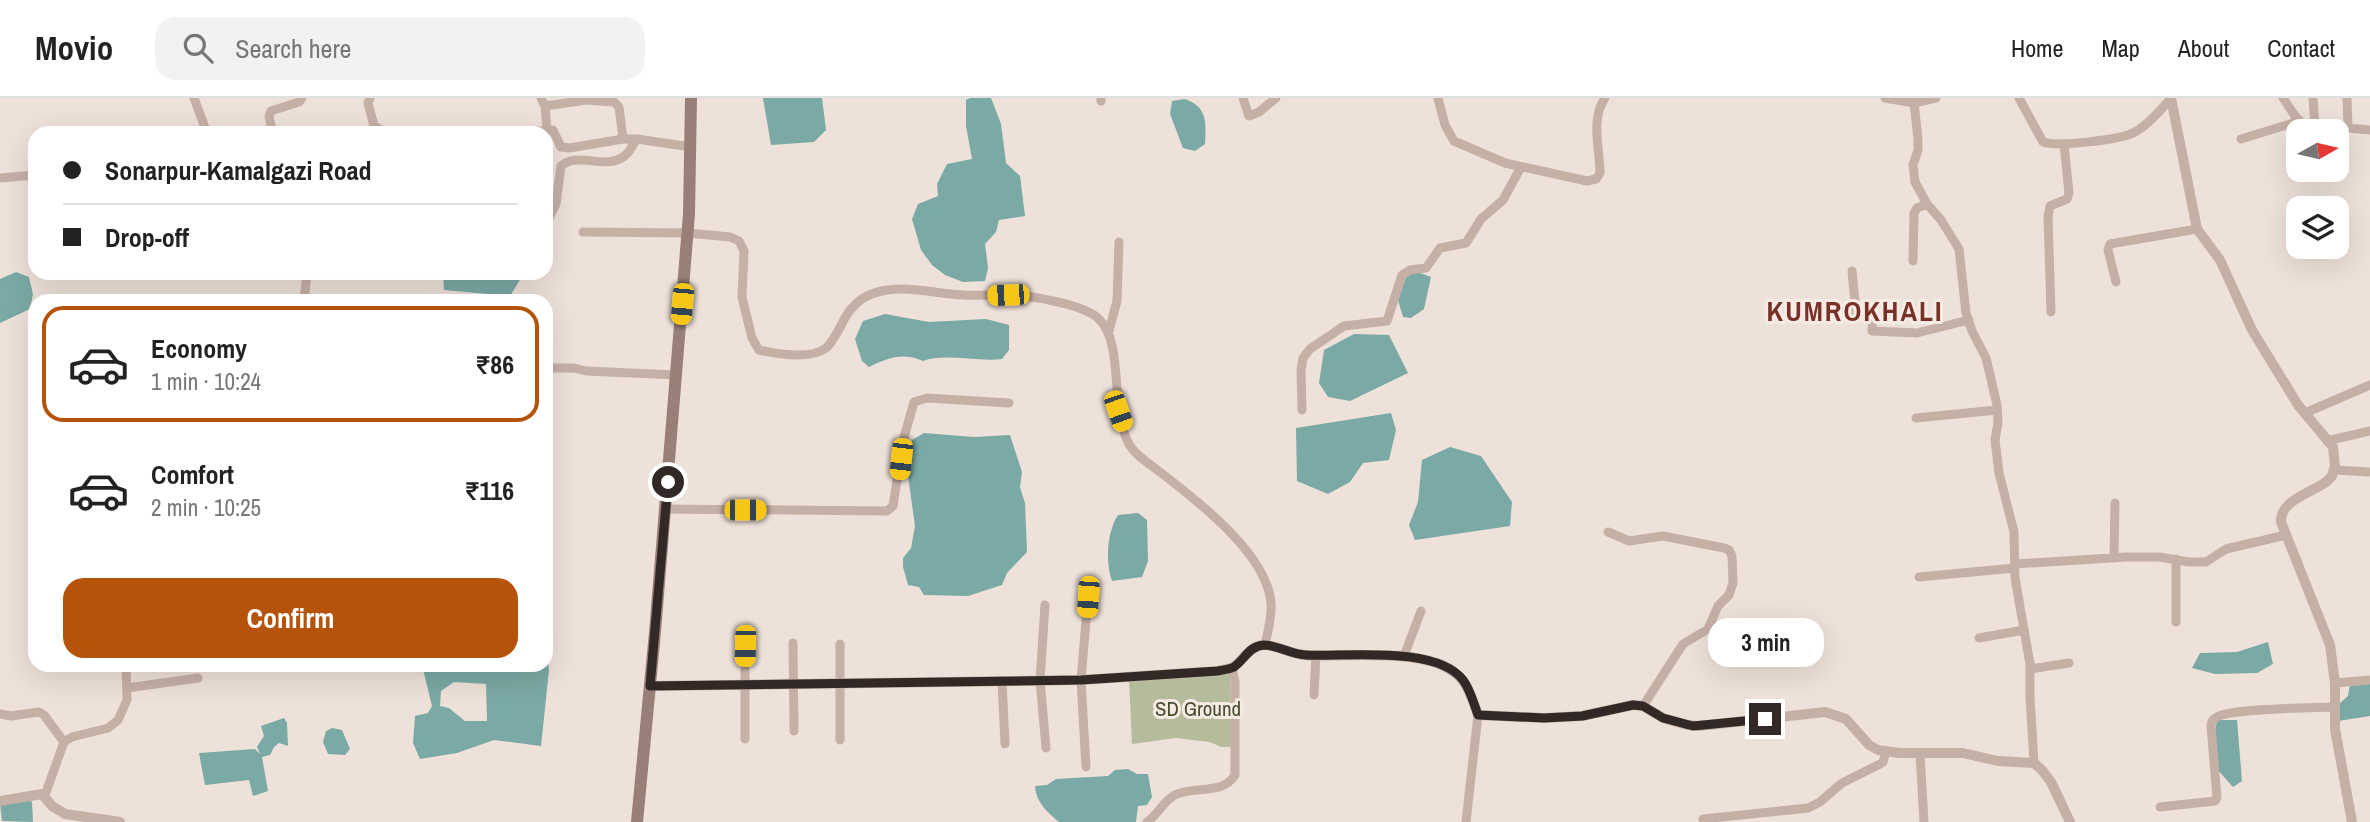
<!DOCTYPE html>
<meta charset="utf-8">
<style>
body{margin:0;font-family:"Archivo Narrow",sans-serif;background:#f2f2f2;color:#222;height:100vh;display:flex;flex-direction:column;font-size:26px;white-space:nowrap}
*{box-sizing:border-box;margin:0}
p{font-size:23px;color:#767676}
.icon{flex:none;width:38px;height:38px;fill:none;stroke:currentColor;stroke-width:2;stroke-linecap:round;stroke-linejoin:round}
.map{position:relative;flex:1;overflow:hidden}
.sheet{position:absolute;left:28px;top:196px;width:525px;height:378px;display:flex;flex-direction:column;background:#fff;border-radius:21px;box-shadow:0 7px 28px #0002}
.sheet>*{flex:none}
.hud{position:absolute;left:28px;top:28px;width:525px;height:154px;border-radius:21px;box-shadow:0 7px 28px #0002;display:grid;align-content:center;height:154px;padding:0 35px;background:#fff}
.needle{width:46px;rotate:82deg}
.buttons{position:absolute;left:2286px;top:21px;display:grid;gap:14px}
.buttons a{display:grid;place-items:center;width:63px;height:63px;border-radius:14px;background:#fff;box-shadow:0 7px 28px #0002;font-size:35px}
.end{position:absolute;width:32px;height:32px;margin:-16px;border:9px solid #322826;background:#fff;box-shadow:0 0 0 4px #fff}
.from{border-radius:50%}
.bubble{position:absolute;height:49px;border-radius:21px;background:#fff;box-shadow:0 7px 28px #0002;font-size:23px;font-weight:700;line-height:49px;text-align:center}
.car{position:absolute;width:21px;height:42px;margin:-21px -10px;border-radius:9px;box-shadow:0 0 5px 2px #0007;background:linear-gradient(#f5c518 24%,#345 0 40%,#f5c518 0 76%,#345 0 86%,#f5c518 0)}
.hud b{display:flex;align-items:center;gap:24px;height:66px;font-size:26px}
.hud b+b{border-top:2px solid #e0e0e0}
.hud i{width:18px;height:18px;background:#222}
ul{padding:12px 0 0;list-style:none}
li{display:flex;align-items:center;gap:21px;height:116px;margin:0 14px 10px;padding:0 21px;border:4px solid transparent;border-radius:21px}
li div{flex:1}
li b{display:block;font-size:26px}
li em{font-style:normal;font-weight:700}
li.on{border-color:#b45309}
li>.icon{width:63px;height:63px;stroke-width:1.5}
.button{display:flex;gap:14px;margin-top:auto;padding:14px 35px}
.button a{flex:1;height:80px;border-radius:21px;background:#b45309;color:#fff;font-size:28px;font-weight:700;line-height:80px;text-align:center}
header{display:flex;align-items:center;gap:42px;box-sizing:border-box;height:98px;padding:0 35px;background:#fff;border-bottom:2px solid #e0e0e0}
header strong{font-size:33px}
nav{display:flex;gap:38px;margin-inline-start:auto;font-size:24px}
.search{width:490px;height:63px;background:#f2f2f2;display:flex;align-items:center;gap:18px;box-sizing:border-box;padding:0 24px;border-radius:21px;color:#767676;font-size:26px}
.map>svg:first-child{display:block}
.green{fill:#b5bc9b}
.water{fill:#7ba9a5;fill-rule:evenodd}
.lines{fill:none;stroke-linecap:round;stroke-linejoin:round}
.minor{stroke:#c5b0a6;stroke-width:9}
.tertiary{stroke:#c5b0a6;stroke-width:10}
.secondary{stroke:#988078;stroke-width:12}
.route{stroke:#322826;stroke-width:9}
.labels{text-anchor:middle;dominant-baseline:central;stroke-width:6;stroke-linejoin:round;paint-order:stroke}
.park-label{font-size:21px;fill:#464e2c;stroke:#f7ece5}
.district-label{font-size:28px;font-weight:bold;letter-spacing:2px;fill:#793027;stroke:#f7ece5}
</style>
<header>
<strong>Movio</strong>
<div class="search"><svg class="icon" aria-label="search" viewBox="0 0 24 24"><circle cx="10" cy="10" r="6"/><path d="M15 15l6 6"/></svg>Search here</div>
<nav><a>Home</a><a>Map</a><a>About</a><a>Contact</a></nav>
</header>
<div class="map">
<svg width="2370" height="724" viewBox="0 0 2370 724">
<rect width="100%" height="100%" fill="#eee1d9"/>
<path class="green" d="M1230 574 1232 649H1221L1210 644 1176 640 1132 646 1129 582Z"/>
<path class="water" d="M763 0H822L826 32 814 44 771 47Z
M970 0H991L1001 26 1006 65 1020 78 1025 118 999 122 996 134 985 146 988 170 985 183 963 184 945 177 932 167 921 152 912 121 918 106 938 98 937 86 947 66 972 61 966 28V2Z
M1185 1C1208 9 1206 25 1205 46L1195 53 1183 50 1170 16 1172 3Z
M1409 171 1431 179 1424 211 1411 220 1403 219 1398 202Z
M16 174 29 179 33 196 30 211 0 225V181Z
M443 175H524L510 198 444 192Z
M885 216 929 224 986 221 1009 227V252L1002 261C977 264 944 255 923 263 903 254 888 260 869 269L862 263 855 241 863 223Z
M1354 236 1389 237 1408 275 1350 303 1328 299 1319 285 1324 252Z
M1391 315 1396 332 1389 362 1363 365 1350 384 1328 396 1297 383 1296 330Z
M924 335 974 339 1010 337 1022 374 1020 389 1025 405 1027 454 1007 475 1002 487 968 498 924 497 919 489 908 487 903 469V460L911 450 915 428 906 364 912 342Z
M1450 349 1481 358 1512 404 1510 428 1415 442 1409 427 1418 404 1422 362Z
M1138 415 1147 422 1148 463 1142 479 1112 483C1105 464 1107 434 1118 417Z
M2268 544 2273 566 2257 575 2215 576 2192 570 2200 555 2237 554Z
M546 546 549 572 541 648 494 642 457 655 420 661 413 645 415 618 428 615 432 608 422 567H546ZM454 584 486 586 487 623H465L449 610 440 608 441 593Z
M2370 584V618L2338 623 2340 605 2348 598 2350 586Z
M284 620 287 625 288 648 279 645 274 649 270 657 262 659 268 693 253 698 249 682 205 687 199 655 255 651 260 656 257 649 264 638 261 628Z
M2217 622H2237L2242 683 2233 689 2216 670 2214 639Z
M332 630 342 632 350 651 345 657 328 656 323 644 326 633Z
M1128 671 1137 676H1148L1152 699 1147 707 1138 708 1136 724H1059C1047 714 1036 704 1035 688L1047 687 1056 681 1108 678 1115 672Z
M28 702 32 704 33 724 2 723 0 706Z"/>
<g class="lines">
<path class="minor" d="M194 0 207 35
M370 0 368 5 374 28 386 35
M541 0 545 8 586 2 614 4 619 9 623 41
M1243 0 1249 18 1259 14 1276 0
M1438 0 1445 27 1454 43 1505 65 1587 83 1596 81 1600 75C1600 51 1590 22 1605 0
M1885 0 1914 5 1936 0
M2019 0 2043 44C2058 49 2121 42 2135 34 2149 26 2161 12 2171 0
M2283 0 2295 18 2303 26 2370 32
M2313 0 2315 28
M2347 0 2348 30
M1101 3V0
M1914 5 1918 41V52L1913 67 1915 84 1927 106 1941 122 1959 151 1966 215 1972 233 1986 260 1997 307 1998 325 1995 342 1999 375 2014 434 2015 480 2030 566V599L2034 665
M545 8 547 32
M273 35 269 19 271 13 299 4 302 0
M512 35 553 32 561 49 569 50 623 41H637
M2241 41 2300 23
M0 80 35 77
M546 122 550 118 556 106 561 68C579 53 604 72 623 59 630 55 632 47 637 41L691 49
M583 134 688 135 730 139 739 143 744 153 742 199 752 240 759 252C777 256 810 262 826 250 834 243 841 227 846 218 852 209 859 201 869 197 900 184 932 196 963 197 979 198 995 196 1011 197 1032 198 1082 206 1098 220 1125 245 1109 309 1129 346 1135 357 1147 364 1156 371 1194 400 1267 455 1271 505 1272 519 1268 533 1265 547
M1913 163 1914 115 1917 110 1927 106
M1852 173 1856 215 1873 216 1872 233 1917 235 1969 222
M2116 184 2108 152 2110 146 2197 131
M304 203 307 175
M2051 214 2048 119 2050 108 2067 101 2069 95 2064 46
M1109 233 1117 203 1119 144
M546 270H574L586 273 676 277
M1302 312 1301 273 1303 260 1310 251 1344 228 1387 223 1402 177 1410 172 1426 170 1440 150 1466 145 1481 121 1503 102 1521 69
M2305 315 2370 287
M1916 320 1997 312
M2327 343 2370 333
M2334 372 2370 374
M665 411 887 413 893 408 903 343 914 304 927 300 1009 305
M1608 434 1629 443 1663 438 1724 450 1729 452 1732 458 1733 485 1729 497 1718 508 1708 531 1683 546 1643 608
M2114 460 2115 405
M2015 466 2126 459H2159L2189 464H2206L2226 451 2286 437
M1919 479 2015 470
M1045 507 1040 582 1046 650
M2176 524V461
M1979 540 2024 532
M793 545 794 633
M840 546V642
M745 548V641
M1404 558 1421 513
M2030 571 2069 565
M1002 583 1005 646
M2335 585 2370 582
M127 590 198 580
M1314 597 1316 557
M0 616 11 618 39 614 44 617 64 644
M1920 656 1924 724
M1086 669 1081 582 1088 499
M45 697 64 644 72 639 108 630 118 622 127 602 126 567
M2160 709 2215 703 2217 700 2211 628C2212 622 2212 622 2217 619 2232 610 2312 610 2334 609
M1703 721 1808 710 1820 704 1842 685 1880 666 1883 664 1886 653
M1147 724C1158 717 1163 703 1175 697 1194 687 1222 698 1235 677V584L1232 570
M1466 724 1478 617"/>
<path class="tertiary" d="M2171 0 2197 131 2220 162 2252 232 2298 307 2333 349 2335 368 2332 378 2326 384C2311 395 2280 402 2281 424L2330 547 2335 585V631L2352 724
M650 588 1081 582 1218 573C1223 572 1229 571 1233 569 1244 562 1248 549 1263 547 1276 546 1290 556 1304 557 1343 560 1437 546 1463 583 1470 592 1474 606 1478 617L1544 620 1582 618 1633 607 1643 608 1663 620 1687 627 1699 628 1825 614 1846 621 1869 647 1878 652 1899 655H1963L1998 663 2034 665 2042 672 2051 684 2070 724
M0 703 42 696 52 708 65 716 120 724"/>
<path class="secondary" d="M637 724 655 534 689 116 691 0"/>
</g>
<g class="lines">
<path class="route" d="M668 384 650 588 1081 582 1218 573C1223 572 1230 571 1234 569 1245 561 1249 548 1264 547 1277 547 1292 557 1306 557 1345 559 1436 547 1463 582 1470 591 1474 606 1478 617L1544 620 1582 618 1633 607 1643 608 1663 620 1693 628 1765 621"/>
</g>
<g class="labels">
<g class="park-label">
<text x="1198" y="610">SD Ground</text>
</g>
<g class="district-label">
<text x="1855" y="213">KUMROKHALI</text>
</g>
</g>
</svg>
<div class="buttons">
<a><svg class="needle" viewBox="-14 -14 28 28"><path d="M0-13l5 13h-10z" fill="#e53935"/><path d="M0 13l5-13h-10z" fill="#767676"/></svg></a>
<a><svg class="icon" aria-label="layers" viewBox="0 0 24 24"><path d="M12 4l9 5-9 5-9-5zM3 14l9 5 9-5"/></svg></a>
</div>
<i class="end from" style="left:668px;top:384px"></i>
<i class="end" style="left:1765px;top:621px"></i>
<div class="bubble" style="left:1708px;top:520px;width:116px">3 min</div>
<i class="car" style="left:1008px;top:197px;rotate:268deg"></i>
<i class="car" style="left:682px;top:206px;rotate:185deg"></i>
<i class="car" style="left:1118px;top:313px;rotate:161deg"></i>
<i class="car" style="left:901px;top:361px;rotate:186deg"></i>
<i class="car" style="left:745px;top:412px;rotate:90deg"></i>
<i class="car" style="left:1088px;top:499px;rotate:184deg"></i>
<i class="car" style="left:745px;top:548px;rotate:181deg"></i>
<div class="hud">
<b><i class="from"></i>Sonarpur-Kamalgazi Road</b>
<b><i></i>Drop-off</b>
</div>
<section class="sheet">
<ul>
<li class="on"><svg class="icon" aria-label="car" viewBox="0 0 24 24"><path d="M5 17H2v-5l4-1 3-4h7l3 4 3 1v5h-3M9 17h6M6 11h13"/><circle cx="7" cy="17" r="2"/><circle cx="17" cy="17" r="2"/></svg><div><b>Economy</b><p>1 min · 10:24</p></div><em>₹86</em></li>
<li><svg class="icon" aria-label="car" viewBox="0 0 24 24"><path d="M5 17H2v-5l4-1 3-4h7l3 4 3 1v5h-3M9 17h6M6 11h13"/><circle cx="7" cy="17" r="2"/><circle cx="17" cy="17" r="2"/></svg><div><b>Comfort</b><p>2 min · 10:25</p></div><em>₹116</em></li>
</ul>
<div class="button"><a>Confirm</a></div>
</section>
</div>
